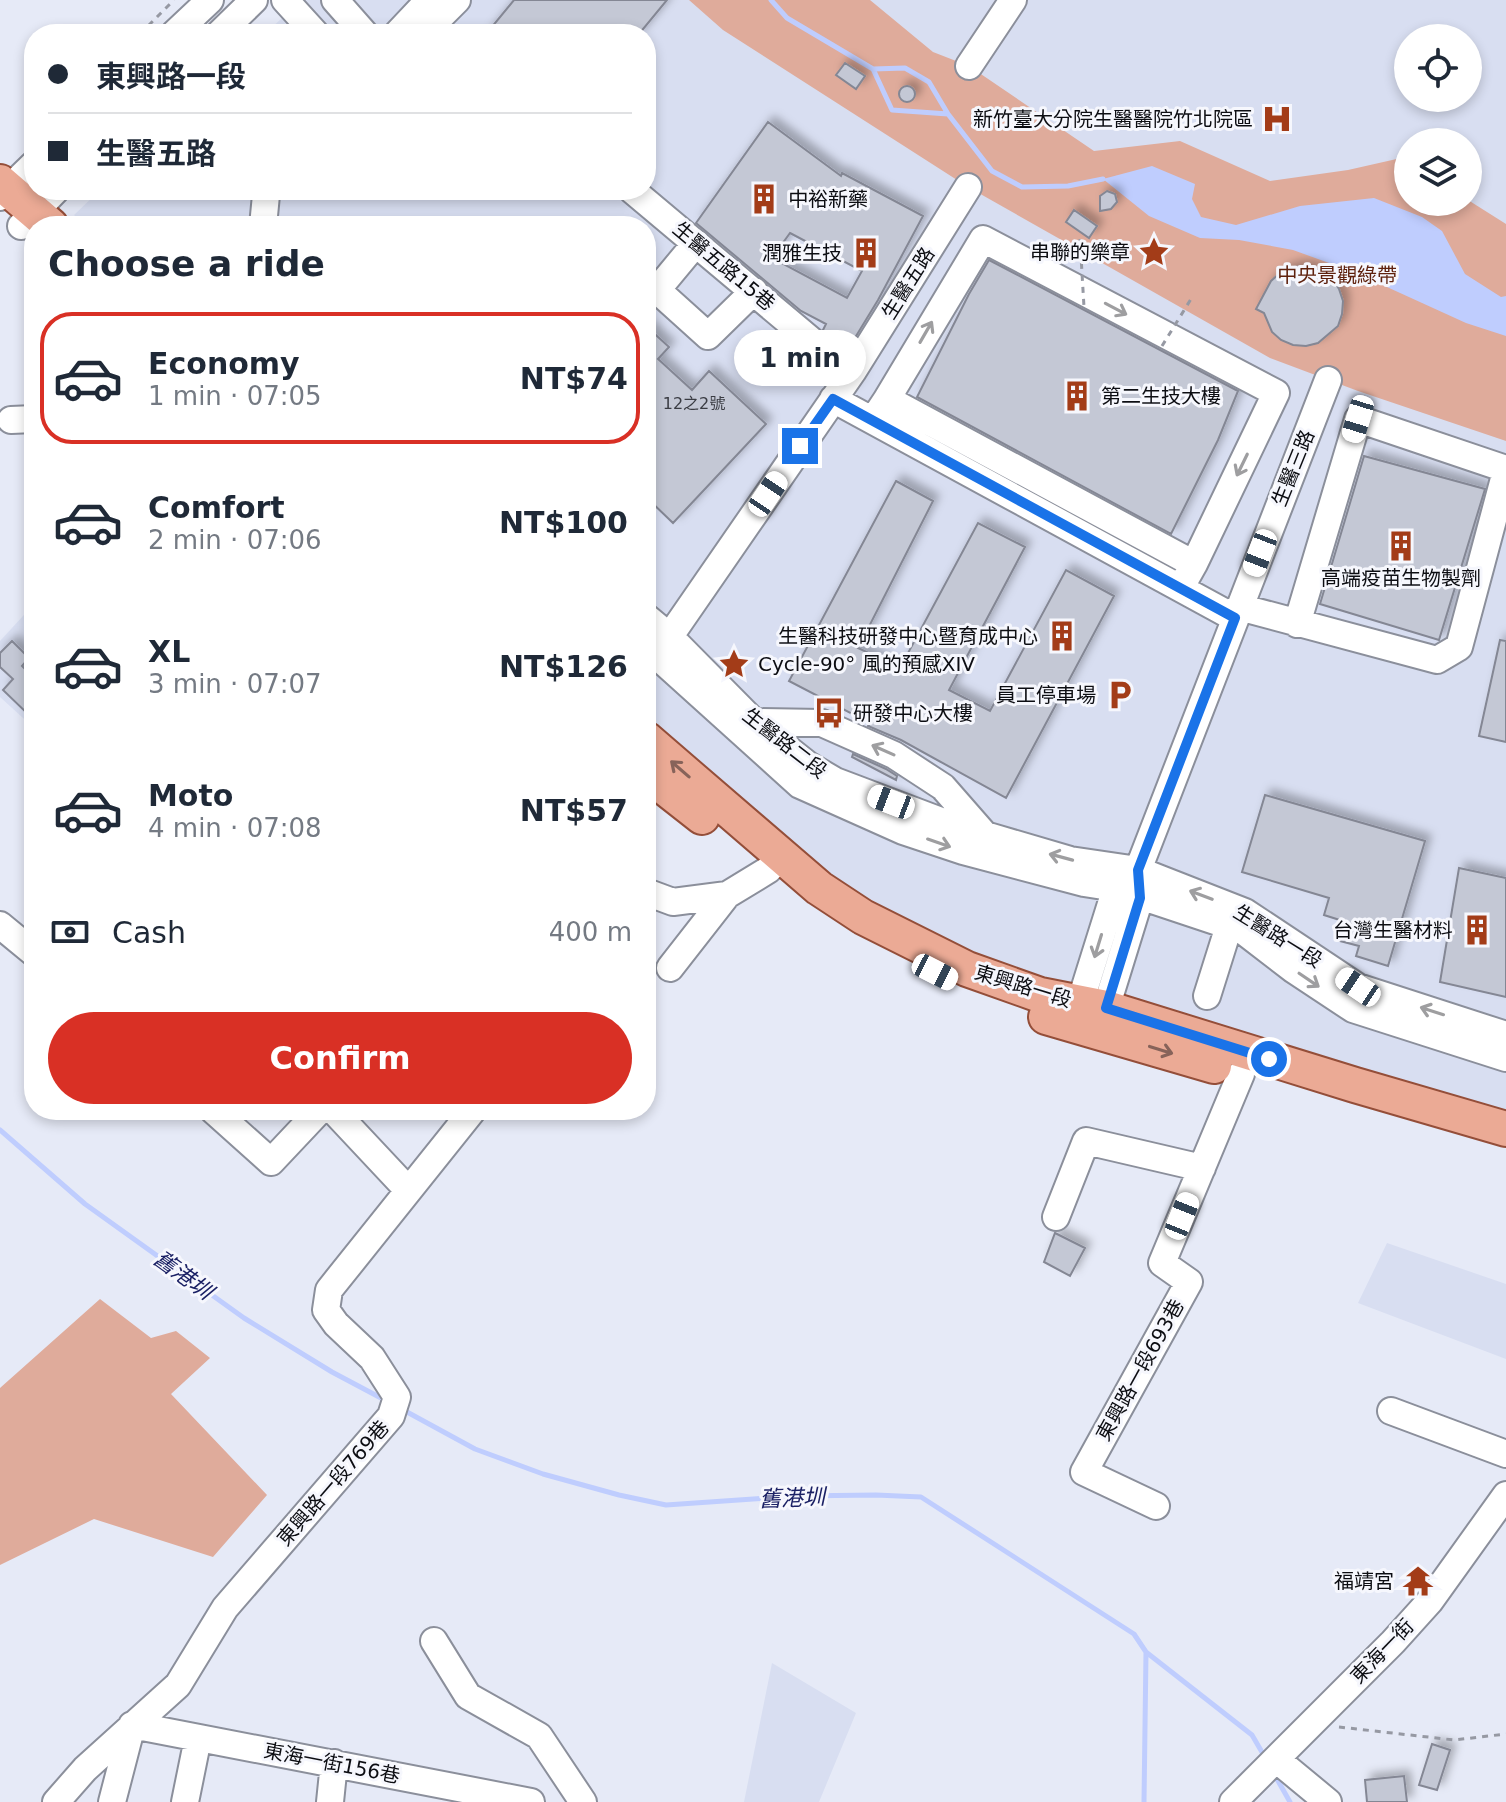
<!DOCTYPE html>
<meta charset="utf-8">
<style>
body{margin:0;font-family:"DejaVu Sans","Noto Sans TC",sans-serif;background:#f6f6f7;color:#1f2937;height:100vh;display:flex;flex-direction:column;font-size:30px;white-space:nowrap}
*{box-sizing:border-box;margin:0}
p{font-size:26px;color:#747a83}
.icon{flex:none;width:44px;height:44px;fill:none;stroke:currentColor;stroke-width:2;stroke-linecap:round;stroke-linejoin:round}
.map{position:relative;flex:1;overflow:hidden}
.panel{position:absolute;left:24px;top:216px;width:632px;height:904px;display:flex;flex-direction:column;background:#fff;border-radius:32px;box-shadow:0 4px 12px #0003}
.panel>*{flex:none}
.hud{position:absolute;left:24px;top:24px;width:632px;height:176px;border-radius:32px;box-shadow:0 4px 12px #0003;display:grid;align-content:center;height:176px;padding:0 24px;background:#fff}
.tools{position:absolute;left:1394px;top:24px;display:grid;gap:16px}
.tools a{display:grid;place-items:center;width:88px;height:88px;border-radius:50%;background:#fff;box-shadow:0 4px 12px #0003;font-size:40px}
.end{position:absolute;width:36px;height:36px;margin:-18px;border:10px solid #1a73e8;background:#fff;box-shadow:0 0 0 4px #fff}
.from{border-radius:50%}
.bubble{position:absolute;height:56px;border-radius:28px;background:#fff;box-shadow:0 4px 12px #0003;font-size:26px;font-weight:800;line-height:56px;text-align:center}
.car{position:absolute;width:24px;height:48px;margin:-24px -12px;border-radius:10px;box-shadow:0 0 6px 2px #0007;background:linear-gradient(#fff 24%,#345 0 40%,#fff 0 76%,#345 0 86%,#fff 0)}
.hud b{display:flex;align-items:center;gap:28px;height:76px;font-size:30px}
.hud b+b{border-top:2px solid #e0e1e3}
.hud i{width:20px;height:20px;background:#1f2937}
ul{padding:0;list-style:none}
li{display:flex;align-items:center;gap:24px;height:132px;margin:0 16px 12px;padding:0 8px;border:4px solid transparent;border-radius:32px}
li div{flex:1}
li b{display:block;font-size:30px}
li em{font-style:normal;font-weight:800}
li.active{border-color:#d93025}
li>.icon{width:72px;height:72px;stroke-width:1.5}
h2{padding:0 24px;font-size:36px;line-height:96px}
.pay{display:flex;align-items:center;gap:20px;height:88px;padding:0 24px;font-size:30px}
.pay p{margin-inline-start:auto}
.action{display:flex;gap:16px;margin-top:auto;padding:16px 24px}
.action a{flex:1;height:92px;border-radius:48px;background:#d93025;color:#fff;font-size:32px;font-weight:800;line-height:92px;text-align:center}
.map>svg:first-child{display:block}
.built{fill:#d8def1;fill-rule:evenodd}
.green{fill:#dfab9b}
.water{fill:#bfcdfe}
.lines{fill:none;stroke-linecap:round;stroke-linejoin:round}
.stream{stroke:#bfcdfe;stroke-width:5}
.building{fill:#c4c8d5;stroke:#848794;stroke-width:2;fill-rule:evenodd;filter:url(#shadow)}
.minor-casing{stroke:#8b8f9b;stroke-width:30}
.major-casing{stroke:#944e39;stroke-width:38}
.path{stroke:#9699a3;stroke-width:3;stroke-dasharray:6 6;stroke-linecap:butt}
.minor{stroke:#fff;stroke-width:26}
.major{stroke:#ebaa95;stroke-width:34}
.path-bridge{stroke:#9699a3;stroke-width:3;stroke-dasharray:6 6;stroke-linecap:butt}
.oneway{stroke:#9e9ea0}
.oneway2{stroke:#87635a}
.route{stroke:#1a73e8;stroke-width:10}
.labels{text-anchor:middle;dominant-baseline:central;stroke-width:6;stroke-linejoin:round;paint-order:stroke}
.number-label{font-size:16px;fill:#3a3c43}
.poi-label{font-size:20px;fill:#0c0d12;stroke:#f6f7fd;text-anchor:end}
.street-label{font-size:20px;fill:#0c0d12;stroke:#f6f7fd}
.park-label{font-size:20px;fill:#5e210d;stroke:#f6f7fd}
.water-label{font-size:22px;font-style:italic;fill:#1b2165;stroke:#f6f7fd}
</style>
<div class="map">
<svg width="1506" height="1802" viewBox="0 0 1506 1802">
<defs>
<filter id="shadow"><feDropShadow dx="6" dy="-6" stdDeviation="4" flood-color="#0004"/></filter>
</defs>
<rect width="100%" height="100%" fill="#e6eaf7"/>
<path class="built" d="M301 0H1506V1113L974 963 814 864 646 717V226H87L74 215 100 190H646V34H265ZM1408 38H1468V98H1408ZM1408 142H1468V202H1408Z
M34 604V728L0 697V641Z
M1387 1243 1506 1284V1359L1358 1303Z
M772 1663 856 1713 819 1802H744Z"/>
<path class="green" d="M689 0H870L933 52 969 66 1094 151 1180 141 1270 181 1348 170 1401 158 1408 162V202L1468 200 1506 224V441L1358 391 1270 358 968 187 723 30Z
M100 1299 151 1338 176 1331 210 1358 171 1394 267 1495 213 1557 94 1519 0 1565V1388Z"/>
<path class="water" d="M1152 166 1195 184 1192 199 1201 217 1236 225 1300 206 1374 198 1422 217 1442 231 1465 274 1501 297 1506 296V336L1466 323 1354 272 1293 250 1239 240 1200 238 1149 216 1103 179Z"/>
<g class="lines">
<path class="stream" d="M771 0 787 18 873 69 905 68 929 82 948 114 992 171 1022 187 1068 186 1103 179
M873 69 892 110 948 114
M0 1130 85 1204 244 1318 332 1372 381 1398
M407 1412 475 1449 543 1474 619 1495 666 1505 796 1496 876 1495 921 1497 1134 1634 1146 1652 1144 1802
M1146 1652 1252 1735 1266 1759
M1273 1772 1290 1802"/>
</g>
<path class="building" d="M514 0H667L639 34H486Z
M845 63 865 76 856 89 836 75Z
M899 94a8 8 0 1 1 16 0a8 8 0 1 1-16 0Z
M768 122 841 176 842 173 923 216 878 300 850 346 830 335 823 330 826 324 801 311 696 223ZM790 233 862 271 847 298 772 258Z
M1107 191 1115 194 1117 202 1111 209 1100 211V196Z
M1074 210 1097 226 1089 238 1066 222Z
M989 260 1238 391 1218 440 1171 534 917 397 969 294Z
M1307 266 1321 270 1332 278 1339 289 1343 301 1342 314 1338 326 1318 343 1306 346 1293 345 1281 340 1272 332 1264 313 1256 309 1271 281 1281 272 1294 267Z
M646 326 669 347 658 359 692 390 709 371 766 424 673 523 646 497Z
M1364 456 1485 489 1439 640 1320 604Z
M896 481 933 501 858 648 900 668 978 523 1025 547 949 690 990 711 1066 570 1114 596 1006 798 901 740 868 726 870 723 789 681Z
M1500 640 1506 641V742L1479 736Z
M12 641 29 658 22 666 34 678V720L3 690 13 679 0 667V653Z
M853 754 886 769 897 776 896 780 852 757Z
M1265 795 1425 841 1388 966 1356 956 1359 946 1340 941 1346 922 1324 915 1329 898 1242 872Z
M1459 868 1506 878V997L1440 982Z
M1055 1233 1085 1248 1070 1276 1044 1262Z
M1432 1744 1450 1750 1437 1790 1419 1785Z
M1404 1776 1407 1802H1367L1365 1780Z"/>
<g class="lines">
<g class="minor-casing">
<path id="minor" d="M285 0 316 34
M335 0 365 34
M174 34 210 0
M219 34 254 0
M397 34 429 0
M423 34 457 0
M969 66 1013 0
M632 190 844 368 853 371
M0 197 34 164
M21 226 56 190
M263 226 266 195 269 190
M696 243 657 290 708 336 754 291
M833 399 1235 618
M887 399 983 239 1276 393 1194 564
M877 414 887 399 1194 564 1185 580
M11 420 34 419
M1239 607 1437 660 1459 647 1506 471
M646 617 670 637 754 722 808 765 835 781 946 823 985 835 1070 860 1138 870 1158 878 1245 912 1358 987 1506 1035
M1297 624 1358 419 1506 469
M646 646 800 785 903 831 963 851 1084 883 1116 888 1242 930 1294 970 1353 1009 1506 1058
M661 649 853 371 968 187
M754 722 822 723 894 755 943 787 985 835
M646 892 673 902 727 895 768 870 781 857
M0 925 34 953
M670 968 727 895
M1207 996 1229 926
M1084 1019 1080 1003 1116 888 1129 878
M1095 1019 1106 1008 1140 898 1138 870 1328 380
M213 1110 271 1162 320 1110
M333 1110 408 1190
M1056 1217 1086 1141 1202 1168
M1391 1411 1506 1454
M1156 1506 1084 1472 1189 1282 1162 1263 1241 1074
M434 1641 468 1696 539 1736 583 1802
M1276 1759 1328 1802
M56 1802 85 1769 178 1685 225 1608 391 1416 397 1397 372 1358 336 1324 326 1310 329 1290 473 1110
M112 1802 132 1725 531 1802
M185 1802 198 1738
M330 1802 334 1763
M1233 1802 1393 1642 1430 1601 1506 1495"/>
</g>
<g class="major-casing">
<path id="major" d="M0 182 51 226
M646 739 819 888 863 917 967 969 1040 995 1106 1008 1355 1085 1506 1129
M646 773 702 817
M1046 1017 1214 1066"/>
</g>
<path class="path" d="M140 34 174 0
M1339 1727 1454 1740 1506 1734"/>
<use href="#minor" class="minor"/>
<use href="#major" class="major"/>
<path class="path-bridge" d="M1080 239 1084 307
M1162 346 1191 299"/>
</g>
<defs><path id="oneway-shaft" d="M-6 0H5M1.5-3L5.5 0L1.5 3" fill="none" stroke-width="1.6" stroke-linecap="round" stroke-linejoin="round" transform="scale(2)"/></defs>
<g class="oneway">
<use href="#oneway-shaft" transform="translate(1116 309) rotate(28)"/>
<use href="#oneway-shaft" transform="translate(926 332) rotate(-60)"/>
<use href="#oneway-shaft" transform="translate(1242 465) rotate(116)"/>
<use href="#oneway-shaft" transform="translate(883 750) rotate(-156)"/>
<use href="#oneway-shaft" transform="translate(939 843) rotate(19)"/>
<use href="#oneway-shaft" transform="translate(1061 857) rotate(-165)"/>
<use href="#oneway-shaft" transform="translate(1201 895) rotate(-159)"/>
<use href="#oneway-shaft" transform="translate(1098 946) rotate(107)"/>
<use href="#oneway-shaft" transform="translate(1309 980) rotate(34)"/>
<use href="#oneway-shaft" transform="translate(1432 1011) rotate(-162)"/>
</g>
<g class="oneway2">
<use href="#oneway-shaft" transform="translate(680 769) rotate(-139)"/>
<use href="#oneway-shaft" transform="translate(1161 1050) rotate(17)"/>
</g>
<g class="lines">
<path class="route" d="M800 446 833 399 1235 618 1138 870 1140 898 1106 1008 1269 1059"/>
</g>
<defs>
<g id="hospital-bare" transform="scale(2.4)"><path d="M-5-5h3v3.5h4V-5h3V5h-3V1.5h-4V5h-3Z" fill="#a33c18" stroke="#f6f7fd" stroke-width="2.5" paint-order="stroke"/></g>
<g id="building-bare" transform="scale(2.4)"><path d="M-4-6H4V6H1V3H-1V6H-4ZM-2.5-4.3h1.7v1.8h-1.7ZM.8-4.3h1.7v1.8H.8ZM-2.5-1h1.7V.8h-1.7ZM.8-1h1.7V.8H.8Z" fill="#a33c18" stroke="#f6f7fd" stroke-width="2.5" paint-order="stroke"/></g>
<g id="sight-bare" transform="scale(2.4)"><path d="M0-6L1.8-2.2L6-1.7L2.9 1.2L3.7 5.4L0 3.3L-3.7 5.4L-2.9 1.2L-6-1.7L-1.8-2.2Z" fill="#a33c18" stroke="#f6f7fd" stroke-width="2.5" paint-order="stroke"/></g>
<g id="parking-bare" transform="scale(2.4)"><path d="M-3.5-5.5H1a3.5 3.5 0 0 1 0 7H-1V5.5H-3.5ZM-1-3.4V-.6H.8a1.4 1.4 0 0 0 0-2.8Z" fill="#a33c18" stroke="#f6f7fd" stroke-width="2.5" paint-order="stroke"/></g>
<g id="bus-bare" transform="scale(2.4)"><path d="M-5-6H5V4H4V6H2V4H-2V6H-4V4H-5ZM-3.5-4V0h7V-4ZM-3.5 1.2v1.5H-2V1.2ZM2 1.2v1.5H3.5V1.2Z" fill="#a33c18" stroke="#f6f7fd" stroke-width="2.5" paint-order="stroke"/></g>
<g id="temple-bare" transform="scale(2.4)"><path d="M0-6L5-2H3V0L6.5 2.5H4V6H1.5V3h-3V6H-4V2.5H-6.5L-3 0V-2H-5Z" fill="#a33c18" stroke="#f6f7fd" stroke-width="2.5" paint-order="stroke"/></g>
</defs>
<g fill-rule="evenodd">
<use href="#hospital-bare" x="1277" y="119"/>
<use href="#building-bare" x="764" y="199"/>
<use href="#sight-bare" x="1154" y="252"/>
<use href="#building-bare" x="866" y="253"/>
<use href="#building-bare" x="1077" y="396"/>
<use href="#building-bare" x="1401" y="546"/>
<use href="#building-bare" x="1062" y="636"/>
<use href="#sight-bare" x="734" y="664"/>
<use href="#parking-bare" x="1120" y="695"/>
<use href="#bus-bare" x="829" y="713"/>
<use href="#building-bare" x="1477" y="930"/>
<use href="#temple-bare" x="1418" y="1581"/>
</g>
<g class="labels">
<g class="number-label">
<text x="694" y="403">12之2號</text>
</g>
<g class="poi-label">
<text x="1253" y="119">新竹臺大分院生醫醫院竹北院區</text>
<text x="788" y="199" text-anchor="start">中裕新藥</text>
<text x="1130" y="252">串聯的樂章</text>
<text x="842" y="253">潤雅生技</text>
<text x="1101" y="396" text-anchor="start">第二生技大樓</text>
<text x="1401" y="578" text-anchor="middle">高端疫苗生物製劑</text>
<text x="1038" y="636">生醫科技研發中心暨育成中心</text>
<text x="758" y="664" text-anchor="start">Cycle-90° 風的預感XIV</text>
<text x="1096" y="695">員工停車場</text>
<text x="853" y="713" text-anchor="start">研發中心大樓</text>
<text x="1453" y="930">台灣生醫材料</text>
<text x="1394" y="1581">福靖宮</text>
</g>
<g class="street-label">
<text transform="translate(724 266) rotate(40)">生醫五路15巷</text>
<text transform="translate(908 283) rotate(-58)">生醫五路</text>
<text transform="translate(1293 468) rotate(-68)">生醫三路</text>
<text transform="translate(785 743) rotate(38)">生醫路二段</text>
<text transform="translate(1278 936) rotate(32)">生醫路一段</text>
<text transform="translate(1023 986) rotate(17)">東興路一段</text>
<text transform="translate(1140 1370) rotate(-61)">東興路一段693巷</text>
<text transform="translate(333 1483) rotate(-49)">東興路一段769巷</text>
<text transform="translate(1382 1651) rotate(-46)">東海一街</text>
<text transform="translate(332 1763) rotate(11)">東海一街156巷</text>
</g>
<g class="park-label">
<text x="1337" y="275">中央景觀綠帶</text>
</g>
<g class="water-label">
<text transform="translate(183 1275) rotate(36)">舊港圳</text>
<text transform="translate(792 1498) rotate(-2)">舊港圳</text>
</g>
</g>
</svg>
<div class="tools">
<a><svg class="icon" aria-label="locate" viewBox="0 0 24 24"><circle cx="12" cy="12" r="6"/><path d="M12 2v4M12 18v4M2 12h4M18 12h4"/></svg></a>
<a><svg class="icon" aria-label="layers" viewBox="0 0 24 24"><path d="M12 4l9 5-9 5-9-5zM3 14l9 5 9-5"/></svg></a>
</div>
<i class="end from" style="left:1269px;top:1059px"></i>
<i class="end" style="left:800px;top:446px"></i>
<div class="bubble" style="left:734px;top:330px;width:132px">1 min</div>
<i class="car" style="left:1358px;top:419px;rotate:197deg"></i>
<i class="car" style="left:768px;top:494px;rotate:34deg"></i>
<i class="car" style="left:1260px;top:553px;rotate:201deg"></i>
<i class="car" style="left:891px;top:802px;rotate:291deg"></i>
<i class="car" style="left:935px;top:972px;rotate:117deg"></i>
<i class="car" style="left:1358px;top:987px;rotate:304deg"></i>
<i class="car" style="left:1182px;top:1216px;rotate:22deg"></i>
<div class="hud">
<b><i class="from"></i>東興路一段</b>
<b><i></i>生醫五路</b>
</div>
<section class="panel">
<h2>Choose a ride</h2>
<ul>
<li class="active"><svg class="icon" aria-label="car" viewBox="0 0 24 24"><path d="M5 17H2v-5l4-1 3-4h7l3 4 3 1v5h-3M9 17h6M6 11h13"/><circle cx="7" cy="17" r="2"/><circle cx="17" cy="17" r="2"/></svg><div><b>Economy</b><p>1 min · 07:05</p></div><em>NT$74</em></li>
<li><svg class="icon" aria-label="car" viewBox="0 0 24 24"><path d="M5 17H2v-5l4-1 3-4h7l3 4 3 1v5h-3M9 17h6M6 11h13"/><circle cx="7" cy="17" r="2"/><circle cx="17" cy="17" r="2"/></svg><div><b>Comfort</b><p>2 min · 07:06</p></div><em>NT$100</em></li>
<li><svg class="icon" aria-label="car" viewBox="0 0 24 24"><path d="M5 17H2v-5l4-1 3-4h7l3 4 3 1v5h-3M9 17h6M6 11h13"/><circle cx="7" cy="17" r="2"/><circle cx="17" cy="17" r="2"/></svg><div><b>XL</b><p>3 min · 07:07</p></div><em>NT$126</em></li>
<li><svg class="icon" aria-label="car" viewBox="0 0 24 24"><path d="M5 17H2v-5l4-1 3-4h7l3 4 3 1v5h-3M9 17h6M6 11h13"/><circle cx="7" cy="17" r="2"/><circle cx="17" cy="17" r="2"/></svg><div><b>Moto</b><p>4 min · 07:08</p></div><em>NT$57</em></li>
</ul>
<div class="pay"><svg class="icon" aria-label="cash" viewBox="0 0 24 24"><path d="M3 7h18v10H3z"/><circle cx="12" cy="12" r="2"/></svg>Cash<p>400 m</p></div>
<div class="action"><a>Confirm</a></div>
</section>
</div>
